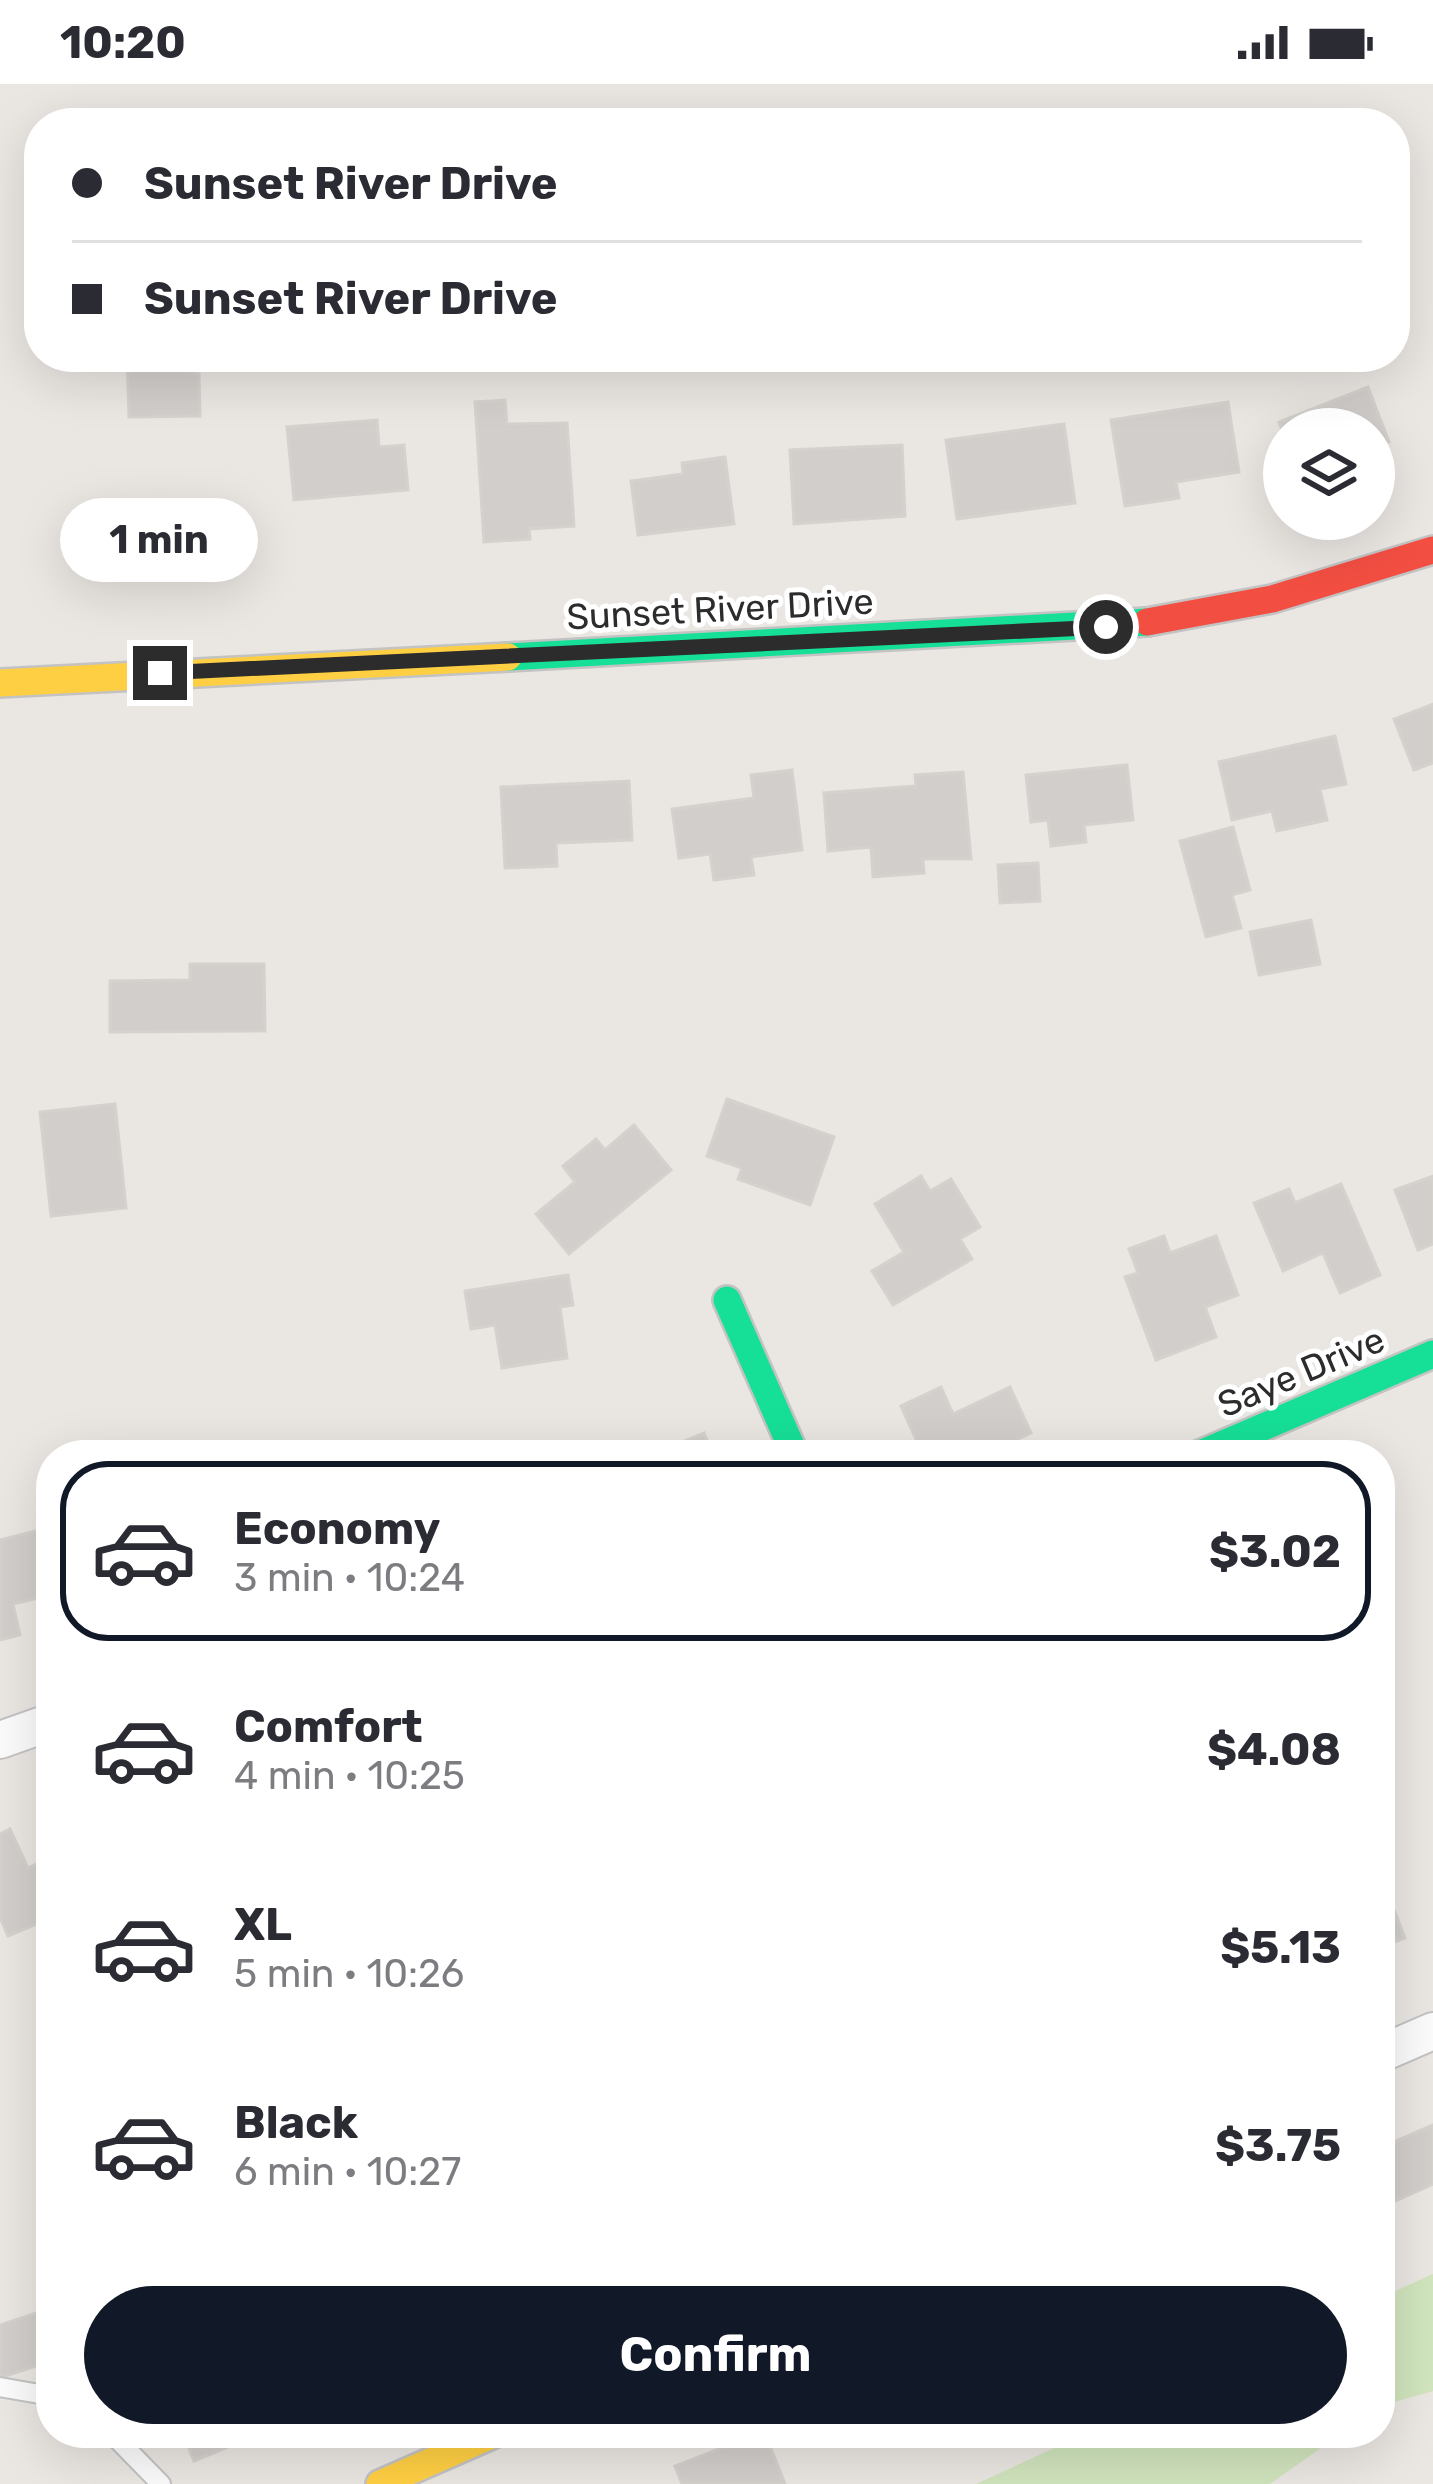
<!DOCTYPE html>
<meta charset="utf-8">
<style>
body{margin:0;font-family:Rubik,sans-serif;background:#f7f7f7;color:#2b2b33;height:100vh;display:flex;flex-direction:column;font-size:45px;white-space:nowrap}
*{box-sizing:border-box;margin:0}
p{font-size:39px;color:#7c7c81}
.icon{flex:none;width:66px;height:66px;fill:none;stroke:currentColor;stroke-width:2;stroke-linecap:round;stroke-linejoin:round}
.map{position:relative;flex:1;overflow:hidden}
.panel{position:absolute;left:36px;top:1356px;width:1359px;height:1008px;display:flex;flex-direction:column;background:#fff;border-radius:48px;box-shadow:0 12px 48px #0002}
.panel>*{flex:none}
.top-card{position:absolute;left:24px;top:24px;width:1386px;height:264px;border-radius:48px;box-shadow:0 12px 48px #0002;display:grid;align-content:center;height:264px;padding:0 48px;background:#fff}
.controls{position:absolute;left:1263px;top:324px;display:grid;gap:24px}
.controls a{display:grid;place-items:center;width:132px;height:132px;border-radius:50%;background:#fff;box-shadow:0 12px 48px #0002;font-size:60px}
.end{position:absolute;width:54px;height:54px;margin:-27px;border:15px solid #2c2c2c;background:#fff;box-shadow:0 0 0 6px #fff}
.from{border-radius:50%}
.bubble{position:absolute;height:84px;border-radius:42px;background:#fff;box-shadow:0 12px 48px #0002;font-size:39px;font-weight:700;line-height:84px;text-align:center}
.top-card b{display:flex;align-items:center;gap:42px;height:114px;font-size:45px}
.top-card b+b{border-top:3px solid #e1e1e2}
.top-card i{width:30px;height:30px;background:#2b2b33}
ul{padding:21px 0 0;list-style:none}
li{display:flex;align-items:center;gap:36px;height:180px;margin:0 24px 18px;padding:0 24px;border:6px solid transparent;border-radius:48px}
li div{flex:1}
li b{display:block;font-size:45px}
li em{font-style:normal;font-weight:700}
li.on{border-color:#111827}
li>.icon{width:108px;height:108px;stroke-width:1.5}
.cta{display:flex;gap:24px;margin-top:auto;padding:24px 48px}
.cta a{flex:1;height:138px;border-radius:72px;background:#111827;color:#fff;font-size:48px;font-weight:700;line-height:138px;text-align:center}
.status{display:flex;justify-content:space-between;align-items:center;height:84px;padding:0 60px;background:#fff;direction:ltr}
.status svg{height:33px;fill:currentColor}
.map>svg:first-child{display:block}
.green{fill:#d0e4bd}
.building{fill:#d1cecb;stroke:#d5d2ce;stroke-width:3}
.lines{fill:none;stroke-linecap:round;stroke-linejoin:round}
.lane-casing{stroke:#c3c3c3;stroke-width:22}
.street-casing{stroke:#c3c3c3;stroke-width:40}
.fast-casing{stroke:#c3c3c3;stroke-width:32}
.slow-casing{stroke:#c3c3c3;stroke-width:32}
.jam-casing{stroke:#c3c3c3;stroke-width:32}
.lane{stroke:#fcfbfb;stroke-width:18}
.street{stroke:#fcfbfb;stroke-width:36}
.fast{stroke:#16e098;stroke-width:27}
.slow{stroke:#ffcf43;stroke-width:27}
.jam{stroke:#f24e42;stroke-width:27}
.route{stroke:#2c2c2c;stroke-width:15}
.labels{text-anchor:middle;dominant-baseline:central;stroke-width:10;stroke-linejoin:round;paint-order:stroke}
.street-label{font-size:36px;fill:#2c2c2c;stroke:#fff}
</style>
<div class="status"><b>10:20</b><svg viewBox="0 0 49 12"><path d="M0 12V9h3v3zM5 12V6h3v6zM10 12V3h3v9zM15 12V0h3v12zM26 1h20v11H26zM47 4h2v5h-2z"/></svg></div>
<div class="map">
<svg width="1433" height="2400" viewBox="0 0 1433 2400">
<rect width="100%" height="100%" fill="#eae6e2"/>
<path class="green" d="M1433 2190V2307L1380 2322V2214Z
M1087 2349H1342L1270 2400H976Z"/>
<path class="building" d="M127 273H190L191 289 199 290 200 332 129 333Z
M1368 303 1389 358 1374 364V345H1284V351L1279 338Z
M505 316 507 340 567 339 574 442 529 445 530 455 484 458 475 318Z
M1228 318 1239 388 1176 398 1179 414 1125 422 1111 336Z
M377 336 379 363 404 361 408 406 294 416 287 343Z
M1064 340 1075 419 957 435 946 356Z
M902 361 905 432 794 440 790 366Z
M725 373 734 440 638 451 631 397 683 390 682 379Z
M1433 620V679L1414 686 1394 635Z
M1335 652 1346 700 1320 705 1327 736 1277 747 1272 727 1232 736 1219 678Z
M1127 681 1133 736 1084 741 1086 758 1051 762 1048 736 1031 738 1026 691Z
M792 686 802 766 751 773 754 791 714 796 710 770 679 774 672 725 754 714 751 691Z
M963 688 971 775H923L924 789 873 793 871 763 828 767 824 709 916 702 915 691Z
M629 697 632 756 556 759 557 782 505 784 501 703Z
M1233 743 1250 806 1232 811 1241 844 1206 853 1180 757Z
M1038 779 1040 817 1000 819 998 781Z
M1311 836 1320 880 1259 891 1250 848Z
M190 880H264L265 947 110 948V897L190 896Z
M727 1015 834 1053 810 1121 738 1095 742 1084 707 1072Z
M115 1020 126 1124 51 1132 40 1028Z
M634 1041 671 1086 569 1170 536 1130 575 1098 563 1082 596 1055 605 1066Z
M921 1092 930 1107 951 1095 980 1143 960 1155 972 1175 893 1221 872 1187 904 1168 875 1120Z
M1433 1092V1160L1418 1166 1395 1106Z
M1341 1100 1380 1191 1340 1209 1323 1169 1283 1187 1254 1119 1289 1105 1295 1119Z
M1164 1152 1170 1169 1216 1152 1238 1211 1205 1223 1216 1253 1156 1276 1125 1193 1138 1189 1129 1165Z
M568 1191 573 1221 560 1223 567 1274 502 1284 495 1241 471 1245 465 1207Z
M941 1303 953 1330 1010 1303 1031 1349 982 1371H923L901 1322Z
M704 1349 713 1371H651Z
M51 1443V1511L13 1520 20 1551 0 1556V1456Z
M10 1745 28 1784 51 1773V1834L8 1852 0 1833V1750Z
M1380 1790 1405 1854 1380 1863Z
M1433 2041V2100L1380 2124V2064Z
M46 2226 51 2240V2277L0 2294V2241Z
M183 2349H241L245 2356 194 2377Z
M760 2349H765L785 2400H682L675 2382Z"/>
<g class="lines">
<g class="lane-casing">
<path id="lane" d="M0 2303 51 2312
M111 2349 161 2400"/>
</g>
<g class="street-casing">
<path id="street" d="M0 1656 51 1638
M1380 1970 1433 1947"/>
</g>
<g class="fast-casing">
<path id="fast" d="M508 573 1147 538
M727 1216 795 1371
M1198 1371 1433 1270"/>
</g>
<g class="slow-casing">
<path id="slow" d="M0 599 508 573
M380 2400 496 2349"/>
</g>
<g class="jam-casing">
<path id="jam" d="M1147 538 1272 515 1433 466"/>
</g>
<use href="#lane" class="lane"/>
<use href="#street" class="street"/>
<use href="#fast" class="fast"/>
<use href="#slow" class="slow"/>
<use href="#jam" class="jam"/>
</g>
<g class="lines">
<path class="route" d="M160 589 1106 543"/>
</g>
<g class="labels">
<g class="street-label">
<text transform="translate(720 525) rotate(-3)">Sunset River Drive</text>
<text transform="translate(1301 1288) rotate(-23)">Saye Drive</text>
</g>
</g>
</svg>
<div class="controls">
<a><svg class="icon" aria-label="layers" viewBox="0 0 24 24"><path d="M12 4l9 5-9 5-9-5zM3 14l9 5 9-5"/></svg></a>
</div>
<i class="end from" style="left:1106px;top:543px"></i>
<i class="end" style="left:160px;top:589px"></i>
<div class="bubble" style="left:60px;top:414px;width:198px">1 min</div>
<div class="top-card">
<b><i class="from"></i>Sunset River Drive</b>
<b><i></i>Sunset River Drive</b>
</div>
<section class="panel">
<ul>
<li class="on"><svg class="icon" aria-label="car" viewBox="0 0 24 24"><path d="M5 17H2v-5l4-1 3-4h7l3 4 3 1v5h-3M9 17h6M6 11h13"/><circle cx="7" cy="17" r="2"/><circle cx="17" cy="17" r="2"/></svg><div><b>Economy</b><p>3 min · 10:24</p></div><em>$3.02</em></li>
<li><svg class="icon" aria-label="car" viewBox="0 0 24 24"><path d="M5 17H2v-5l4-1 3-4h7l3 4 3 1v5h-3M9 17h6M6 11h13"/><circle cx="7" cy="17" r="2"/><circle cx="17" cy="17" r="2"/></svg><div><b>Comfort</b><p>4 min · 10:25</p></div><em>$4.08</em></li>
<li><svg class="icon" aria-label="car" viewBox="0 0 24 24"><path d="M5 17H2v-5l4-1 3-4h7l3 4 3 1v5h-3M9 17h6M6 11h13"/><circle cx="7" cy="17" r="2"/><circle cx="17" cy="17" r="2"/></svg><div><b>XL</b><p>5 min · 10:26</p></div><em>$5.13</em></li>
<li><svg class="icon" aria-label="car" viewBox="0 0 24 24"><path d="M5 17H2v-5l4-1 3-4h7l3 4 3 1v5h-3M9 17h6M6 11h13"/><circle cx="7" cy="17" r="2"/><circle cx="17" cy="17" r="2"/></svg><div><b>Black</b><p>6 min · 10:27</p></div><em>$3.75</em></li>
</ul>
<div class="cta"><a>Confirm</a></div>
</section>
</div>
